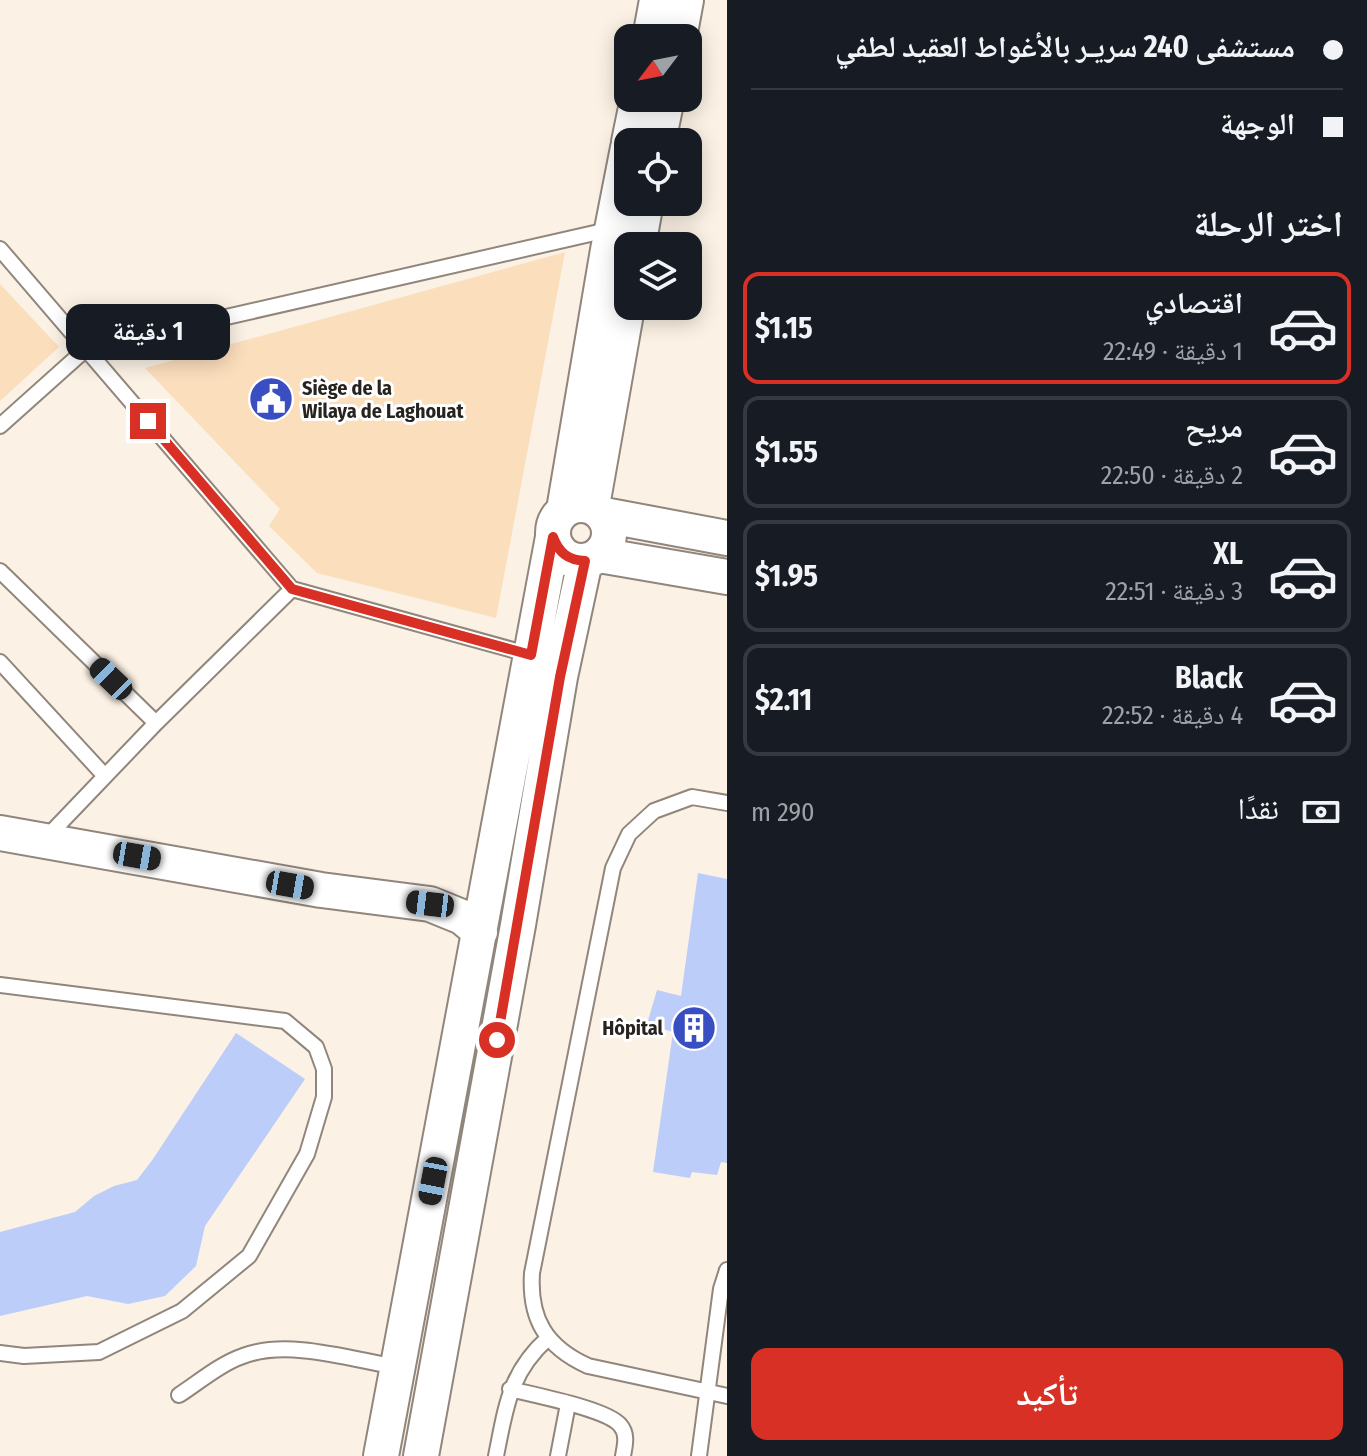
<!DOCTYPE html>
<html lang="ar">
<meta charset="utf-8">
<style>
body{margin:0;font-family:"Fira Sans Condensed","Noto Naskh Arabic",sans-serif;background:#242831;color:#f1f3f6;direction:rtl;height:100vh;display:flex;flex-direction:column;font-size:30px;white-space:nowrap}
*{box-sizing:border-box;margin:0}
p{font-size:26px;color:#9ea1a6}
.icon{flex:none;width:44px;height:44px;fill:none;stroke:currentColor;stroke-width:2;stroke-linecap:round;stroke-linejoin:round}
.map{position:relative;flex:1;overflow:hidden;direction:ltr}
.sheet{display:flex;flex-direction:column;background:#171b24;width:640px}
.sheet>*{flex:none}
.top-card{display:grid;align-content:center;height:176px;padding:0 24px;background:#171b24}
.needle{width:52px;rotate:238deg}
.tools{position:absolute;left:614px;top:24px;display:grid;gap:16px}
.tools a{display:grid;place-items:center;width:88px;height:88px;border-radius:16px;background:#171b24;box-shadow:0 4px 20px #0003;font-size:40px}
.end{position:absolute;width:36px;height:36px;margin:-18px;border:10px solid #d93025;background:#fff;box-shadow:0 0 0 4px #fff}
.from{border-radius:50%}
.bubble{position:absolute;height:56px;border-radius:16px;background:#171b24;box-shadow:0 4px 20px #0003;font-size:26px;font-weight:700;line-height:56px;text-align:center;direction:rtl}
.car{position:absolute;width:24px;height:48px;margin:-24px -12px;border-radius:10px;box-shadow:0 0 6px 2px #0007;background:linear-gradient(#222 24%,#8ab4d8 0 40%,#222 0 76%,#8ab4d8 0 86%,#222 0)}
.top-card b{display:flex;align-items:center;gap:28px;height:76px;font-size:30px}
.top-card b+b{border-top:2px solid #363941}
.top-card i{width:20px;height:20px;background:#f1f3f6}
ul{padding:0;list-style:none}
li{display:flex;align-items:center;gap:24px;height:112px;margin:0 16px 12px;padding:0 8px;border:4px solid #363941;border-radius:16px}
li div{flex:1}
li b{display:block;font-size:30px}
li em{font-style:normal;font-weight:700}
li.selected{border-color:#d93025}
li>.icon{width:72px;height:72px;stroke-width:1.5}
h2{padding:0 24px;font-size:36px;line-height:96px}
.pay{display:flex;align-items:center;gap:20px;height:88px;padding:0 24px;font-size:30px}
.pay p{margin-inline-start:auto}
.cta{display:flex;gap:16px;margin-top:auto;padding:16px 24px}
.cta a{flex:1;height:92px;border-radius:16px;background:#d93025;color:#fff;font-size:32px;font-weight:700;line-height:92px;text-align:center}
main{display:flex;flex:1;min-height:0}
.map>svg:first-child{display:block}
.green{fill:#fbdebc}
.building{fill:#bdcdfa}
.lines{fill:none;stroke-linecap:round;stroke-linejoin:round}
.service-casing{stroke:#90867b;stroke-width:18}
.tertiary-casing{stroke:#90867b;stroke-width:38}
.service{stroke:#fff;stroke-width:14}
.tertiary{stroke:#fff;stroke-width:34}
.route{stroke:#d93025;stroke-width:10}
.labels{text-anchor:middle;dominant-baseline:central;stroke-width:6;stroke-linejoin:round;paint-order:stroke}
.poi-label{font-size:20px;font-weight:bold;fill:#27231f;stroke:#fff;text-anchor:start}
</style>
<main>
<section class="sheet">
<div class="top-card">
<b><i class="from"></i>مستشفى 240 سريـر بالأغواط العقيد لطفي</b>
<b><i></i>الوجهة</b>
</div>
<h2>اختر الرحلة</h2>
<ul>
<li class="selected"><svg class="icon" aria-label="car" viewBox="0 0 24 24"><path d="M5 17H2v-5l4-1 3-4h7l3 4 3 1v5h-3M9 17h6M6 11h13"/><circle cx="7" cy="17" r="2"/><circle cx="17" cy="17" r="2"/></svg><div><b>اقتصادي</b><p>1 دقيقة · 22:49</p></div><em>$1.15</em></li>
<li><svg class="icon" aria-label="car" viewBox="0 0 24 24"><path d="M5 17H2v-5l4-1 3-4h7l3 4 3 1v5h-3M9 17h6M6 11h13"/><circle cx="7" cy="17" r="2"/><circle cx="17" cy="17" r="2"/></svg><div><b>مريح</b><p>2 دقيقة · 22:50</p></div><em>$1.55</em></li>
<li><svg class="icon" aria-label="car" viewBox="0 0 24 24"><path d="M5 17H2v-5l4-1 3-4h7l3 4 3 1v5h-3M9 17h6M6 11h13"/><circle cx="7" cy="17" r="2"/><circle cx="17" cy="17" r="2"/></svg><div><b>XL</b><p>3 دقيقة · 22:51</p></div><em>$1.95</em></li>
<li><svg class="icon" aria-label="car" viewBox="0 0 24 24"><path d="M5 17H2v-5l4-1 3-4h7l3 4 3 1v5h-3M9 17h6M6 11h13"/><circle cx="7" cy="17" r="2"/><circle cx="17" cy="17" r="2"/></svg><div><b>Black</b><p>4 دقيقة · 22:52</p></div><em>$2.11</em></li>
</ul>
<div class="pay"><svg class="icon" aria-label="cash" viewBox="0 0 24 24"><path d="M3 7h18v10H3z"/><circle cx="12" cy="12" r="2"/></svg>نقدًا<p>290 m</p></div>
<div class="cta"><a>تأكيد</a></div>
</section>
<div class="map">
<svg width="727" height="1456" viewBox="0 0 727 1456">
<rect width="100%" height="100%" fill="#fbf1e4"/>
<path class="green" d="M565 252 496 618 317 573 269 526 280 509 145 368Z
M0 284 59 347 0 401Z"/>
<path class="building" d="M698 873 727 879V1163L721 1162 717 1175 692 1172 690 1178 653 1172 673 1032 647 1024 657 990 681 996Z
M236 1033 305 1079 205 1226 196 1266 165 1296 128 1304 87 1296 0 1316V1232L75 1212 94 1196 114 1186 137 1180 153 1159Z"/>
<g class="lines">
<g class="service-casing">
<path id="service" d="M0 249 292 589 531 655
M0 426 86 349 612 229
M0 571 156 723
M0 662 104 775
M727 803 692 797 654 811 629 834 613 868 532 1273C529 1319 546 1347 588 1366L727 1396
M45 839 156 723 292 589
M0 985 285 1021 316 1047 324 1069V1097L307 1154 249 1256 182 1311 99 1352 24 1356 0 1353
M510 1389C534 1395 607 1409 620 1425 628 1434 625 1445 623 1456
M179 1395C199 1382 220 1364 243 1356 288 1339 350 1359 397 1367
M496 1456C506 1407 509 1373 548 1338
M558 1456 568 1404
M699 1456 721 1289 727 1270"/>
</g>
<g class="tertiary-casing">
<path id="tertiary" d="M650 38 657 0
M679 38 686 0
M629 142 638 98
M658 142 667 98
M638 246 646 202
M553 533a28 28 0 1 1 56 0a28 28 0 1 1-56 0Z
M592 506 628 302
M564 510 608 250 628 148
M604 515 727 538
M599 555 727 577
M0 833 321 890 430 904 462 917 480 932
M381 1456 553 537
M421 1456 518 925 560 677 585 561"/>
</g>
<use href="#service" class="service"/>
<use href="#tertiary" class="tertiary"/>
</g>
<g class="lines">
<path class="route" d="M148 421 292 589 531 655 553 537C559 553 568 560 585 561L560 677 497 1040"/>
</g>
<defs>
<g id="civic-disc" transform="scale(2.3)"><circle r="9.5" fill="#394fc1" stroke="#fff"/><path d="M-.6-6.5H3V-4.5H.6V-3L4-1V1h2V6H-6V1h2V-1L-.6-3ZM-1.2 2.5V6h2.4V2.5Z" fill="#fff"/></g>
<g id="building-disc" transform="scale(2.3)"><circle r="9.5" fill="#394fc1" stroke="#fff"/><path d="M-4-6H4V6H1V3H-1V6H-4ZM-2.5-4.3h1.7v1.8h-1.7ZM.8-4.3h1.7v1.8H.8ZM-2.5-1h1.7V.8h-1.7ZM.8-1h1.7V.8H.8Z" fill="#fff"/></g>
</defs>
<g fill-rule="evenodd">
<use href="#civic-disc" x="271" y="399"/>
<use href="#building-disc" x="694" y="1028"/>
</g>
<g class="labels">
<g class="poi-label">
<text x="302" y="388">Siège de la<tspan x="302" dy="23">Wilaya de Laghouat</tspan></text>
<text x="663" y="1028" text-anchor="end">Hôpital</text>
</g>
</g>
</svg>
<div class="tools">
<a><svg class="needle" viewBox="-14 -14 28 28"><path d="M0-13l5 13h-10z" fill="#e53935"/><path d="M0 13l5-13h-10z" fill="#9ea1a6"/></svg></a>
<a><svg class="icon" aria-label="locate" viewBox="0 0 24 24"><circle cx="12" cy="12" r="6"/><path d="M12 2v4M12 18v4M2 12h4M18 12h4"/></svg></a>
<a><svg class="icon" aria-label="layers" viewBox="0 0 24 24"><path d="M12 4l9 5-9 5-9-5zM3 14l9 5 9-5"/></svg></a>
</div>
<i class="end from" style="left:497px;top:1040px"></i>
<i class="end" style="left:148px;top:421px"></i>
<div class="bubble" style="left:66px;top:304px;width:164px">1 دقيقة</div>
<i class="car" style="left:111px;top:679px;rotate:314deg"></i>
<i class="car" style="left:137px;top:856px;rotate:100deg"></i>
<i class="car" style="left:290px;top:885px;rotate:100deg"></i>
<i class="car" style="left:430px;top:904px;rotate:277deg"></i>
<i class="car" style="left:433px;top:1181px;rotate:191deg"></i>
</div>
</main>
